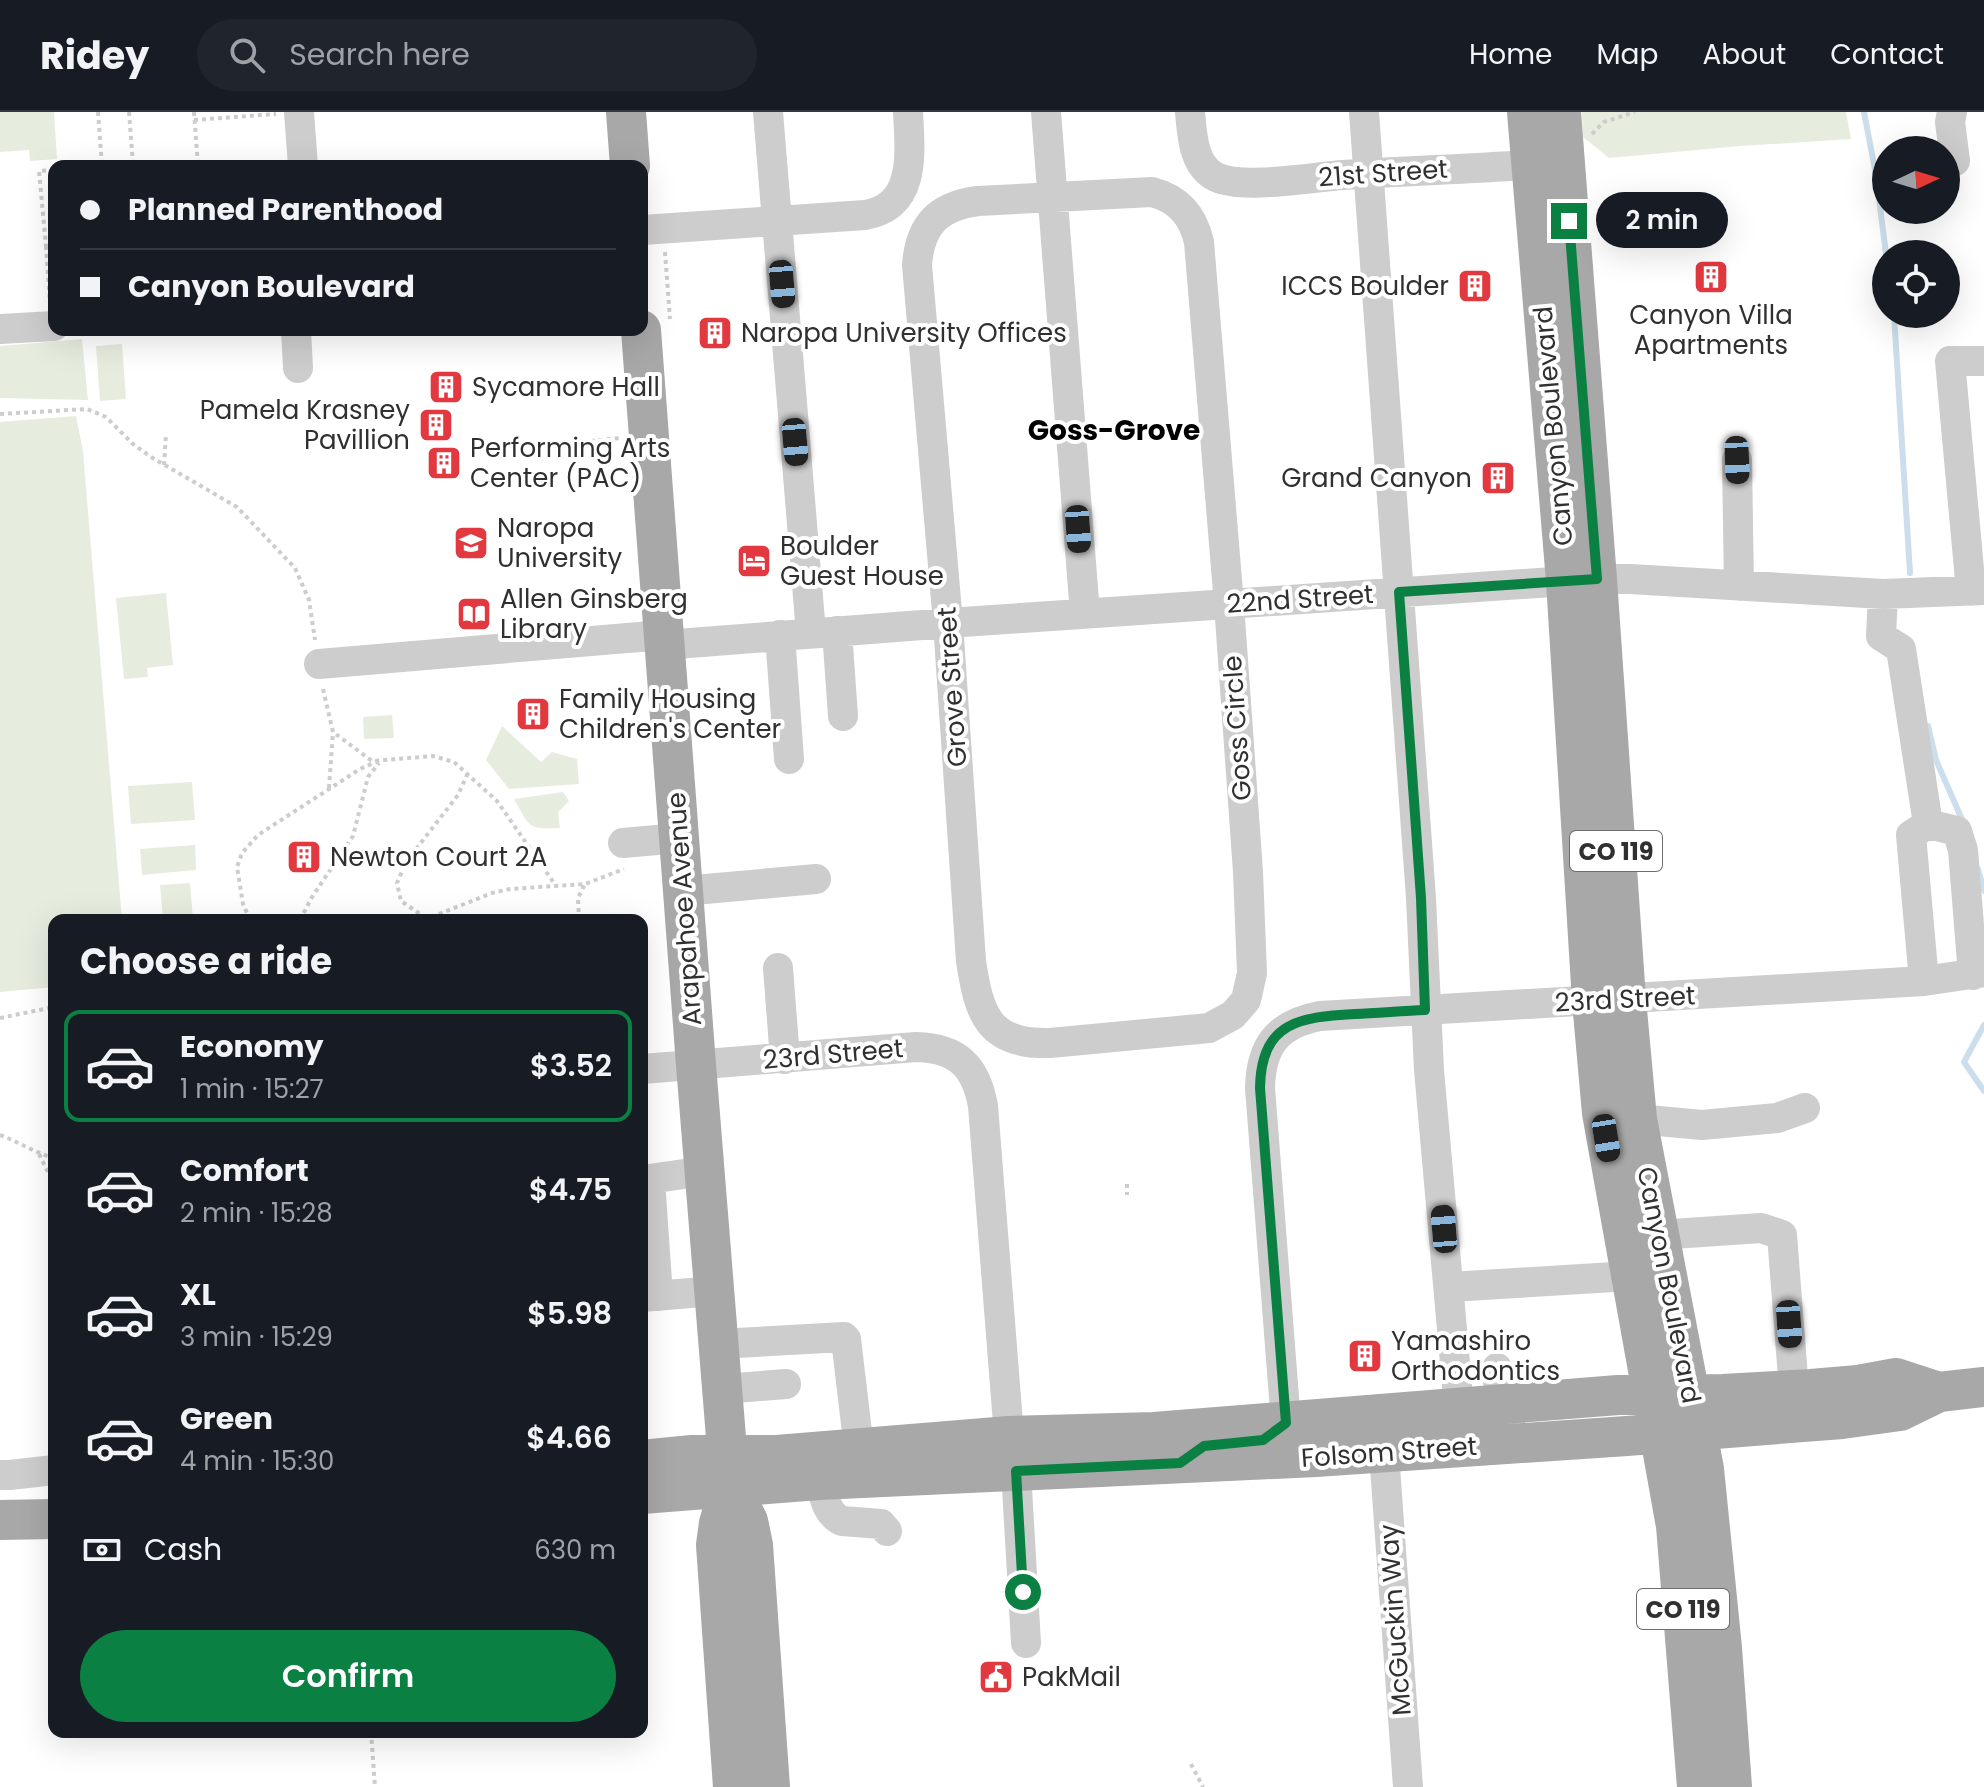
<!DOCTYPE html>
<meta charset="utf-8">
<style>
body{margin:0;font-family:Poppins,sans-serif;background:#20242c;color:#f1f3f6;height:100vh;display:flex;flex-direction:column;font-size:30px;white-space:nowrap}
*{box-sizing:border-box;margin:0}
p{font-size:26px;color:#9ea1a6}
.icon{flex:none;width:44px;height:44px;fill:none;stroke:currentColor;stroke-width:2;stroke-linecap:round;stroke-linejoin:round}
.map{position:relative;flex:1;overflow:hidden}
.panel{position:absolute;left:48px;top:802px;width:600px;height:824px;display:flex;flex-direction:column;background:#171b24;border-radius:16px;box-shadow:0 8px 32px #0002}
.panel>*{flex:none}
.hud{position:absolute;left:48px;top:48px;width:600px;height:176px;border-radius:16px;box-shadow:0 8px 32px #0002;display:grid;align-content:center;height:176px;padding:0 32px;background:#171b24}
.needle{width:52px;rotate:86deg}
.buttons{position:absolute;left:1872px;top:24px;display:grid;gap:16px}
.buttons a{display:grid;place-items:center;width:88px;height:88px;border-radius:50%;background:#171b24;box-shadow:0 8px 32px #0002;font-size:40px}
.end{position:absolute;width:36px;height:36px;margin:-18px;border:10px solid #0b8043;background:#fff;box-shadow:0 0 0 4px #fff}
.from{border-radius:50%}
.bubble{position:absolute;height:56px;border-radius:28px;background:#171b24;box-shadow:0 8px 32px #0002;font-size:26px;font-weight:600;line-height:56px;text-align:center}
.car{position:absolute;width:24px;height:48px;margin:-24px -12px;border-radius:10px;box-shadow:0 0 6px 2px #0007;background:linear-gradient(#222 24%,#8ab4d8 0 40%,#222 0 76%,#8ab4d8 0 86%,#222 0)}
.hud b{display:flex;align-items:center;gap:28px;height:76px;font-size:30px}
.hud b+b{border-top:2px solid #363941}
.hud i{width:20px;height:20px;background:#f1f3f6}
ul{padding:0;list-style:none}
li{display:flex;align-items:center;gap:24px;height:112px;margin:0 16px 12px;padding:0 16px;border:4px solid transparent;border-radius:16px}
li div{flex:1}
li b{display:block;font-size:30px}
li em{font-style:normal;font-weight:600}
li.current{border-color:#0b8043}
li>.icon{width:72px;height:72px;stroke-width:1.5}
h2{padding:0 32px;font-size:36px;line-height:96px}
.pay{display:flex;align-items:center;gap:20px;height:88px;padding:0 32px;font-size:30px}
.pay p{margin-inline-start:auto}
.action{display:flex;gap:16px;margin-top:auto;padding:16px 32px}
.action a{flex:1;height:92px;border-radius:48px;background:#0b8043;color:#fff;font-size:32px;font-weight:600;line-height:92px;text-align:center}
header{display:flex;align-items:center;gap:48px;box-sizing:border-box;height:112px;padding:0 40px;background:#171b24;border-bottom:2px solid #363941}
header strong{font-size:38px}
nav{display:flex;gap:44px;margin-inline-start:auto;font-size:28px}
.search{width:560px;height:72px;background:#20242c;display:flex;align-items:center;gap:20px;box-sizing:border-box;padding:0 28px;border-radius:44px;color:#9ea1a6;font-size:30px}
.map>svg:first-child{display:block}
.green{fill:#e6eddf}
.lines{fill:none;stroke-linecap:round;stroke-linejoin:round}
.stream{stroke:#ccdeec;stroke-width:6}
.path{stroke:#cdcdcd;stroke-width:4;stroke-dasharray:4 4;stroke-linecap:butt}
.minor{stroke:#cdcdcd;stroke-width:30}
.major{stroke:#a8a8a8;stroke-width:40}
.route{stroke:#0b8043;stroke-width:10}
.labels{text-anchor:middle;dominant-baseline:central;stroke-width:8;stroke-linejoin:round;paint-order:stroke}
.shield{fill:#fff;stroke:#6e6e6e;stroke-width:2}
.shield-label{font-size:24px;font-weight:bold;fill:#303030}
.street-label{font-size:26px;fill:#303030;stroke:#fff}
.poi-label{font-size:26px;fill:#303030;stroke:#fff;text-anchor:start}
.neighbourhood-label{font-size:28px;font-weight:bold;fill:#000;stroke:#fff}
</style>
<header>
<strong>Ridey</strong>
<div class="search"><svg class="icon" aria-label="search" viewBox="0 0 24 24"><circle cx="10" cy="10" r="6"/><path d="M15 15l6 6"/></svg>Search here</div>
<nav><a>Home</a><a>Map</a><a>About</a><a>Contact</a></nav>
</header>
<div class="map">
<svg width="1984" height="1675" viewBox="0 0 1984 1675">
<rect width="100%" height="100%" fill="#fff"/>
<path class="green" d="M0 0H54L57 47 30 49 29 38 0 40Z
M1582 0H1846L1851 27 1741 34 1609 46 1583 25Z
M82 227 88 288 0 286V234Z
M122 232 126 287 100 289 96 234Z
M76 304 83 339 122 808H54V875L0 880V310Z
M166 481 173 553 147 556 148 565 124 567 116 486Z
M392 603 394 626 364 627 363 605Z
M502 614 541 650 552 640 577 647 579 672 509 677 486 648Z
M192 670 195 708 131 712 128 674Z
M563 680 569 689 558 700 560 716C526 717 531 716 514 687Z
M195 733 196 758 142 763 140 737Z
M190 771 193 808H152L163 807 160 773Z"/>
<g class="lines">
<path class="stream" d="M1864 0 1876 63 1886 142
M1894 202 1910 461
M1928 614 1936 648 1964 712
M1978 757 1984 779
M1984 913 1964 950 1984 979"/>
<path class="path" d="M98 0 102 54
M129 0 133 52
M194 0 198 54
M194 8 276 2
M1592 22 1604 10 1635 0
M101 54 132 52
M54 58 39 59 46 134H54
M46 134 50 191
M665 140 670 207
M0 302 87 297 106 305 133 332 151 345 237 395 295 456 309 488 315 528
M551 333 620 326
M164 353 166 322
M323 577 333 620 372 649 433 644 454 650 497 689 556 774
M329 676 333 620
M426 806 401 789 397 771 406 750 458 683 467 663
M250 808 243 792 237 755 242 741 258 723 360 657 376 650
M300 808 312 785 353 724 368 665 379 651
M424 808 492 781 510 777 585 772 624 757
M579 808 578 786 585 772
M0 906 54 895
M0 1023C19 1030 35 1041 54 1046
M39 1042 54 1072
M1127 1072V1083
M371 1620 375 1675
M1191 1652 1203 1675"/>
<path class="minor" d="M299 0 303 54
M768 0 811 521
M1046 0 1085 502
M1190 0C1192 22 1193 54 1216 65 1243 78 1312 65 1343 63 1413 58 1482 57 1551 51
M1364 0 1421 786 1429 958 1459 1296
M1952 0 1950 10 1955 49
M1152 80C1179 87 1193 104 1199 130L1229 492 1248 760 1252 861 1246 888 1233 903 1209 916 1050 931C988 933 979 902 971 849L948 511 917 153C920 112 939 94 978 89Z
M642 118 865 103C917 94 910 41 908 0
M0 217 54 214
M296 218 298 256
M1737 348 1739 474
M1971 479 1950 249H1984
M1883 482 1881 524 1901 537 1928 712 1911 723 1924 869
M837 519 843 604
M780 523 789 647
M664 533 948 511 1597 467H1630L1883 482 1984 478
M319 552 663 523
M1928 712 1957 719 1963 738 1973 863
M623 731 679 726
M683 779 816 767
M778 856 785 947
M642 957 916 935C957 936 976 954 983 994L1009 1324
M1637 1007 1702 1013 1777 1006 1805 996
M642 1068 705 1059
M650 1068 658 1184
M1658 1123 1761 1116 1782 1123 1794 1278
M1450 1175 1630 1164
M642 1185 715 1179
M719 1232 844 1225 846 1227 859 1337
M1497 1256 1500 1293
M723 1277 786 1272
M1270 1322 1286 1311 1260 976C1261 933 1278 912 1320 904L1924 869 1984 860
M1384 1341 1408 1675
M0 1363H10L54 1358
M819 1368C824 1383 826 1402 842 1409L881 1412 887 1419
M1026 1531 1016 1359 1034 1348"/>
<path class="major" d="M626 0 630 54
M1527 0 1566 469 1592 889 1602 1001 1676 1414 1697 1675
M1561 0 1597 467 1626 887 1637 1007 1704 1357 1722 1536 1732 1675
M641 218 696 953 730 1375 719 1411 716 1433 733 1675
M642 1348 692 1343H777L1009 1324 1154 1320 1618 1283 1723 1282 1811 1277 1858 1273 1896 1266 1939 1280
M730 1375 748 1409 753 1433 770 1675
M642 1382 819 1368 1316 1345 1627 1324 1842 1307 1900 1299 1939 1280 1984 1275
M0 1408 54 1407"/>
</g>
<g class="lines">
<path class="route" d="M1023 1480 1016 1359 1180 1351 1204 1334 1263 1328 1286 1311 1260 976C1261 909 1301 905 1355 902 1378 901 1402 899 1425 898L1421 786 1399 480 1597 467 1569 109"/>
</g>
<defs>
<g id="building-square" transform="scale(1.8)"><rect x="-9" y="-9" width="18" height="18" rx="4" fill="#e2383f" stroke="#fff"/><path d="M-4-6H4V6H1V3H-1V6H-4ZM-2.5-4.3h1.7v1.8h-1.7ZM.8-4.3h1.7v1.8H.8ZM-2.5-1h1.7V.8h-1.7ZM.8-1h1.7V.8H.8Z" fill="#fff"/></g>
<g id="university-square" transform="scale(1.8)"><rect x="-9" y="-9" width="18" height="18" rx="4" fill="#e2383f" stroke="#fff"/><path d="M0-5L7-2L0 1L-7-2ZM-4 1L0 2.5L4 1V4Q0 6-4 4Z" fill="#fff"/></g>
<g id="hotel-square" transform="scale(1.8)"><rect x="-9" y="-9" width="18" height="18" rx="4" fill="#e2383f" stroke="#fff"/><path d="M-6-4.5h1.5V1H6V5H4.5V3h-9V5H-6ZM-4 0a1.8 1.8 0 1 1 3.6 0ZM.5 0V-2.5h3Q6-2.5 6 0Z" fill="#fff"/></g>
<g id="library-square" transform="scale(1.8)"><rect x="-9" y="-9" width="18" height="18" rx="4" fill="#e2383f" stroke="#fff"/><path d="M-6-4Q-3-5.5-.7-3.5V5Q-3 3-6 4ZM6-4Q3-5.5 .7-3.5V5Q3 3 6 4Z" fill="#fff"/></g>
<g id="civic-square" transform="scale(1.8)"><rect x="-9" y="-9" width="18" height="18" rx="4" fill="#e2383f" stroke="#fff"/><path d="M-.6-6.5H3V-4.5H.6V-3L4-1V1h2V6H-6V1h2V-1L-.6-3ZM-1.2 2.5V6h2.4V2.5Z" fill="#fff"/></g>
</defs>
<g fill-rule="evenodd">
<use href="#building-square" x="1711" y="165"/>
<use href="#building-square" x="1475" y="174"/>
<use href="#building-square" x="715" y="221"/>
<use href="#building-square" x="446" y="275"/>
<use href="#building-square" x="436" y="313"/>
<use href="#building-square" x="444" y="351"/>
<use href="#building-square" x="1498" y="366"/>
<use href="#university-square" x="471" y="431"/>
<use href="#hotel-square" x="754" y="449"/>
<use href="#library-square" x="474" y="502"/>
<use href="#building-square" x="533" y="602"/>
<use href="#building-square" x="304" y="745"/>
<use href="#building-square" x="1365" y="1244"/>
<use href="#civic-square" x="996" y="1565"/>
</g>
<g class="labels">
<g class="shield">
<rect x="1570" y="719" width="92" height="40" rx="6"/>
<rect x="1637" y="1477" width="92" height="40" rx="6"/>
</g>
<g class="shield-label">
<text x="1616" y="739">CO 119</text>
<text x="1683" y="1497">CO 119</text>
</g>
<g class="street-label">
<text transform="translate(1383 61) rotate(-4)">21st Street</text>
<text transform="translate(1553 314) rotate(-95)">Canyon Boulevard</text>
<text transform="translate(1300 487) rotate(-4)">22nd Street</text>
<text transform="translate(952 575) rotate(-94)">Grove Street</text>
<text transform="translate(1237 616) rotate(-94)">Goss Circle</text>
<text transform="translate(684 797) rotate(-94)">Arapahoe Avenue</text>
<text transform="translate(1625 887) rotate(-3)">23rd Street</text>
<text transform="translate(833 942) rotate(-5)">23rd Street</text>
<text transform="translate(1669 1173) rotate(79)">Canyon Boulevard</text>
<text transform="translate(1389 1340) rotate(-4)">Folsom Street</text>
<text transform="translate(1395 1508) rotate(-94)">McGuckin Way</text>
</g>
<g class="poi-label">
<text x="1449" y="174" text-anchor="end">ICCS Boulder</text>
<text x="1711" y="203" text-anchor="middle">Canyon Villa<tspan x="1711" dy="30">Apartments</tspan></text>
<text x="741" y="221">Naropa University Offices</text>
<text x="472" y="275">Sycamore Hall</text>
<text x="410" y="298" text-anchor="end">Pamela Krasney<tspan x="410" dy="30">Pavillion</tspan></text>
<text x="470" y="336">Performing Arts<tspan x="470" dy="30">Center (PAC)</tspan></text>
<text x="1472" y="366" text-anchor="end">Grand Canyon</text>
<text x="497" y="416">Naropa<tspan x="497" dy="30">University</tspan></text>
<text x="780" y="434">Boulder<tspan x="780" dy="30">Guest House</tspan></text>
<text x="500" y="487">Allen Ginsberg<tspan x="500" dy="30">Library</tspan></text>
<text x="559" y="587">Family Housing<tspan x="559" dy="30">Children's Center</tspan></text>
<text x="330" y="745">Newton Court 2A</text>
<text x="1391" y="1229">Yamashiro<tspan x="1391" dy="30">Orthodontics</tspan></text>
<text x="1022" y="1565">PakMail</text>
</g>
<g class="neighbourhood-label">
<text x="1114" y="318">Goss-Grove</text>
</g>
</g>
</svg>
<div class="buttons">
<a><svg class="needle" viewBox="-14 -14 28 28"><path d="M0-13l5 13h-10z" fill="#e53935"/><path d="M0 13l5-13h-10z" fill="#9ea1a6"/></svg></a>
<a><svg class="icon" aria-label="locate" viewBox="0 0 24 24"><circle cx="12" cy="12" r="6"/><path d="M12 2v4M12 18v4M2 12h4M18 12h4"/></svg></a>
</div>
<i class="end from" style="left:1023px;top:1480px"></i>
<i class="end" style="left:1569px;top:109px"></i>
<div class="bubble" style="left:1596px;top:80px;width:132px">2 min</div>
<i class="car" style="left:782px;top:172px;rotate:175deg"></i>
<i class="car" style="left:795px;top:330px;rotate:175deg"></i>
<i class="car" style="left:1737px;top:348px;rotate:178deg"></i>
<i class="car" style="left:1078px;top:417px;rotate:176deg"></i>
<i class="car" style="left:1606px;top:1026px;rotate:171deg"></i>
<i class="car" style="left:1444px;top:1117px;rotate:355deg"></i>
<i class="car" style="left:1789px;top:1212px;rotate:176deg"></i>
<div class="hud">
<b><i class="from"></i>Planned Parenthood</b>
<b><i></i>Canyon Boulevard</b>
</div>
<section class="panel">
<h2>Choose a ride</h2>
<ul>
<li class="current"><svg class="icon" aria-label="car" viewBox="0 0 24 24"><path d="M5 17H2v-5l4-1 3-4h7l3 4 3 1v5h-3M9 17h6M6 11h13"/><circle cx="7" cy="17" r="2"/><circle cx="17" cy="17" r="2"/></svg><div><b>Economy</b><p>1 min · 15:27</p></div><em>$3.52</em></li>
<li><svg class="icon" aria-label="car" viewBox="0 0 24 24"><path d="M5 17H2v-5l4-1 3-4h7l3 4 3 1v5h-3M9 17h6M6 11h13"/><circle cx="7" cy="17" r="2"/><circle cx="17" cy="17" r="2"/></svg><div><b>Comfort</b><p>2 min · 15:28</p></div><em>$4.75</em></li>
<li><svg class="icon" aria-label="car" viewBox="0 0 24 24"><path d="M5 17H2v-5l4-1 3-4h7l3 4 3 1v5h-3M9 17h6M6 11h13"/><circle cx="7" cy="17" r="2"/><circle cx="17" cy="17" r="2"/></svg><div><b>XL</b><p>3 min · 15:29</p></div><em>$5.98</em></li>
<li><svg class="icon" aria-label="car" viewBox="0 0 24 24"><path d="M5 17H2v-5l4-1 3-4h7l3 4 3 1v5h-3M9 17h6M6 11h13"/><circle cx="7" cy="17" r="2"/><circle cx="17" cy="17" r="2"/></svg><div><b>Green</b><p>4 min · 15:30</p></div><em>$4.66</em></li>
</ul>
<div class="pay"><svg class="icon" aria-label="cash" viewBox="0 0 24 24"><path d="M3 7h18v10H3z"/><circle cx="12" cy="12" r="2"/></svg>Cash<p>630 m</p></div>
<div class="action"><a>Confirm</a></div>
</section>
</div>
